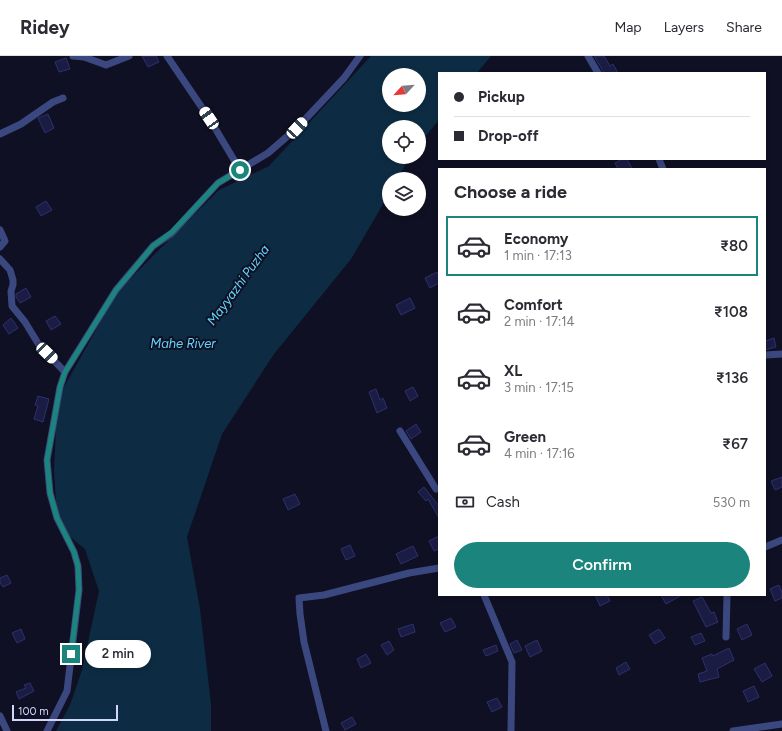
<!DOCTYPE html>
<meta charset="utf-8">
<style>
body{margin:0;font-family:Figtree,sans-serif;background:#f2f2f3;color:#2b2b33;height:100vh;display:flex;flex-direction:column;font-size:15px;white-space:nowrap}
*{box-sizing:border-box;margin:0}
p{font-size:13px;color:#7c7c81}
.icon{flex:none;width:22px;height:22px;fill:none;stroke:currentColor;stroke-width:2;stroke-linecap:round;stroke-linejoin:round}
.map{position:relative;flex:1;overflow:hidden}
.side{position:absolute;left:438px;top:112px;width:328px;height:428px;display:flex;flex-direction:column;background:#fff;border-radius:0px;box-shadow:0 2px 6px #0003}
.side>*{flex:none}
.banner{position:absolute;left:438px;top:16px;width:328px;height:88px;border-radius:0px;box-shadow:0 2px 6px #0003;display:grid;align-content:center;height:88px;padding:0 16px;background:#fff}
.needle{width:26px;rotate:244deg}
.tools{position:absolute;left:382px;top:12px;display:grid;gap:8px}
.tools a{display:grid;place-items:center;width:44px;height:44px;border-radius:50%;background:#fff;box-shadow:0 2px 6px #0003;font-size:20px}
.scale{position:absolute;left:12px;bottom:10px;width:106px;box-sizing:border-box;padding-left:4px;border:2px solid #d2d6fd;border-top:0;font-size:11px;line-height:14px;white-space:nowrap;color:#d2d6fd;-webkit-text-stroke:3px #0f1023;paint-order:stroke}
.end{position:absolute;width:18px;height:18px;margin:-9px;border:5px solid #1b857d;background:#fff;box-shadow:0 0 0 2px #fff}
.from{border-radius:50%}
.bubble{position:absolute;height:28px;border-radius:14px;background:#fff;box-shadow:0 2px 6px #0003;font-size:13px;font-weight:600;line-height:28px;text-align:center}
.car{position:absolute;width:12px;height:24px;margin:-12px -6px;border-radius:5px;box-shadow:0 0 3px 1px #0007;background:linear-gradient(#fff 24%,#345 0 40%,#fff 0 76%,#345 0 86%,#fff 0)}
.banner b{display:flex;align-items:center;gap:14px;height:38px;font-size:15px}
.banner b+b{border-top:1px solid #e1e1e2}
.banner i{width:10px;height:10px;background:#2b2b33}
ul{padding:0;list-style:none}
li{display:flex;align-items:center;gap:12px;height:60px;margin:0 8px 6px;padding:0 8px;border:2px solid transparent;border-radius:0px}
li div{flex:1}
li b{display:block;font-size:15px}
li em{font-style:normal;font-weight:600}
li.current{border-color:#1b857d}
li>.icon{width:36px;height:36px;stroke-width:1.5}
h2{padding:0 16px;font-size:18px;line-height:48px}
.pay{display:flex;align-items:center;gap:10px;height:44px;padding:0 16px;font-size:15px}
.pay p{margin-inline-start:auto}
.button{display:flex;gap:8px;margin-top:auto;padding:8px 16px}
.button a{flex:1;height:46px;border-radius:24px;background:#1b857d;color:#fff;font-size:16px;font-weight:600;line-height:46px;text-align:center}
header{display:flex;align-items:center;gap:24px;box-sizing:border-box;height:56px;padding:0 20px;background:#fff;border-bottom:1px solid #e1e1e2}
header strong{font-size:19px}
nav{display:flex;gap:22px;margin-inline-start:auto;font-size:14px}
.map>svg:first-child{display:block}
.water{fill:#0d2c43;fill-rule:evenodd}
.building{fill:#1b1c43;stroke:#2e306e}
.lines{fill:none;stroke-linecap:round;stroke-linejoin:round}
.minor{stroke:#3b4880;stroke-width:7}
.route{stroke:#1b857d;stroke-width:5}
.labels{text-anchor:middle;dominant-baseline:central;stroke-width:4;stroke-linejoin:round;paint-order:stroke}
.water-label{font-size:13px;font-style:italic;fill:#64d5fa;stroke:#0f1023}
</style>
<header>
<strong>Ridey</strong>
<nav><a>Map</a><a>Layers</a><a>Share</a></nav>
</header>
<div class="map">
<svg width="782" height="675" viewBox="0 0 782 675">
<rect width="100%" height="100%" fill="#0f1023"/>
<path class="water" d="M371 0H491L477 17H439V64L419 88V71H389V101H410L397 123H389V138L351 203 274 298 222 378 187 481 200 553 211 648V675H56L70 649 82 614 99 535 85 493 69 480 57 458 54 415 56 372 63 333 117 236 219 134 269 110ZM389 19H419V49H389Z"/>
<path class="building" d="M142 0H156L159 6 148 11Z
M594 0H604L610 10 613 8 618 17H604Z
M66 2 70 13 59 16 55 6Z
M48 58 54 72 45 77 38 62Z
M623 103H627L632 113H618L615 107Z
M46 145 52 154 41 160 36 151Z
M437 216 439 221V227L430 232 425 222Z
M26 232 31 241 20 247 16 241V238Z
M410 242 415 252 401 259 396 249Z
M55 260 61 268 51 274 46 265Z
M11 262 18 272 9 278 3 269Z
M774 282 776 291 765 294V285Z
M413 331 418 340 410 345 405 335Z
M376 333 380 344 383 342 387 352 377 357 369 336Z
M38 340 49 343 43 366 34 363 38 350 35 349Z
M416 368 421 376 411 383 406 375Z
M782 421V431L775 434 771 425Z
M424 431 439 450V462L428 443 426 445 418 436Z
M295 438 300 448 288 454 283 443Z
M439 480V493L434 495 429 485Z
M350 489 355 500 346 504 341 493Z
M413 490 418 500 401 508 396 498Z
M7 519 11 527 3 531 0 527V522Z
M779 529 782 536V542L775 545 770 533Z
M595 539H607L610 545 600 550Z
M661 539H682L666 548Z
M702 541 711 557 714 556 718 566 706 571 693 545Z
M451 562 456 571 445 576 440 567Z
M413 568 415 576 401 581 398 573Z
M747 568 752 579 742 584 737 573Z
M21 573 25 583 17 587 12 577Z
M659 573 665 582 655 588 649 579Z
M701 577 705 585 695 589 691 581Z
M517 584 522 594 514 597 510 588Z
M537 584 542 595 530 601 525 590Z
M389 585 394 594 387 599 381 589Z
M496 589 498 595 486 600 483 594Z
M729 592 734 604 717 613 719 621 700 626 698 618 707 615 702 602 712 598 713 600Z
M366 598 371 607 361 612 357 603Z
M626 606 630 613 619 619 616 612Z
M765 607 772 620 762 626 754 613Z
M30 627 34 635 19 643 16 636 26 632 24 629Z
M754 630 759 641 748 646 743 635Z
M497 642 502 651 492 656 487 646Z
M352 661 356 668 345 674 341 667Z"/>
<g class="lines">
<path class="minor" d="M73 0 84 1 106 9 129 0
M167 0 209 62 240 114
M588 0 598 17
M0 78 21 68 53 46 63 42
M659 103 663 113
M0 174 5 185 0 191
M0 203 10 214 13 224V229L11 235 12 250 25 266 39 289 65 316
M765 299 782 298
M400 375 436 433
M765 491 782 484
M484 539 512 606 511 675
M726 581 727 539
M0 660 7 675
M47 675 67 635 79 534 78 510 74 496 57 462 50 437 47 404 60 331 65 316 116 234 153 190 172 177 218 127 268 97 297 72 344 22 360 0
M326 675 304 586 300 558 299 542 324 539 409 517 439 512
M733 675 782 668"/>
</g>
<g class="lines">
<path class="route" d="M71 598 79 534 78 510 74 496 57 462 50 437 47 404 60 331 65 316 80 292 116 234 133 214 153 190 172 176 218 127 240 114"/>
</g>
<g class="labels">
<g class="water-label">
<text transform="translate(238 229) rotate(-54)">Mayyazhi Puzha</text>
<text x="183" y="287">Mahe River</text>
</g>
</g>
</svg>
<div class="tools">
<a><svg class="needle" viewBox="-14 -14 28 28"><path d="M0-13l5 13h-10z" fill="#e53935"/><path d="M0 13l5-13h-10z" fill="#7c7c81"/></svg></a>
<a><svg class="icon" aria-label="locate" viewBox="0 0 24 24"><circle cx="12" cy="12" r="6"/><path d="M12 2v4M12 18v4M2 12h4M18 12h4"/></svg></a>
<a><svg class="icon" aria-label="layers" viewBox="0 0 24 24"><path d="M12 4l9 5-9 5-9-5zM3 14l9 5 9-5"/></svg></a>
</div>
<div class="scale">100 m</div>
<i class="end from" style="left:240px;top:114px"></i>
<i class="end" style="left:71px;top:598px"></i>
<div class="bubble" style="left:85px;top:584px;width:66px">2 min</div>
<i class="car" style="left:209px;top:62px;rotate:326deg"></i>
<i class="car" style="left:297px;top:72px;rotate:43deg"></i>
<i class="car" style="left:47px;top:297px;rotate:134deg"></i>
<div class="banner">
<b><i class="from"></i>Pickup</b>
<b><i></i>Drop-off</b>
</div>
<section class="side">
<h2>Choose a ride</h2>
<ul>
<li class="current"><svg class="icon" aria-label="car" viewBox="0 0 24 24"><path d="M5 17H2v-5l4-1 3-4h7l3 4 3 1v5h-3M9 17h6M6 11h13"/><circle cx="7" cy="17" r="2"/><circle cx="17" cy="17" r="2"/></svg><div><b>Economy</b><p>1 min · 17:13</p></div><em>₹80</em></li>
<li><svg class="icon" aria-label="car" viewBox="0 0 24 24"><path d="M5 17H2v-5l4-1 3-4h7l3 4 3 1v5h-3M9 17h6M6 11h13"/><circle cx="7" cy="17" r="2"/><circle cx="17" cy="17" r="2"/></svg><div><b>Comfort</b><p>2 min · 17:14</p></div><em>₹108</em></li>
<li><svg class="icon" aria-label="car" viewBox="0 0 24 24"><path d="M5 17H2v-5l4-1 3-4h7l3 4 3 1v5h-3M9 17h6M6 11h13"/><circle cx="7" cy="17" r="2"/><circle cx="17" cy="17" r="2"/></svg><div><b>XL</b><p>3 min · 17:15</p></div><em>₹136</em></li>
<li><svg class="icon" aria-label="car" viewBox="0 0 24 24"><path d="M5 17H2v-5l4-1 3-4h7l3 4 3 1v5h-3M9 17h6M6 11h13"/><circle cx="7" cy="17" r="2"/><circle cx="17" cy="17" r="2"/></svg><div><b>Green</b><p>4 min · 17:16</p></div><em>₹67</em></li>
</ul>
<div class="pay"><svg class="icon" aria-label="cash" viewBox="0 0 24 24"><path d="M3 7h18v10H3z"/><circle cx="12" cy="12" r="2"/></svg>Cash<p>530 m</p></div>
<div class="button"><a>Confirm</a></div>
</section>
</div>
